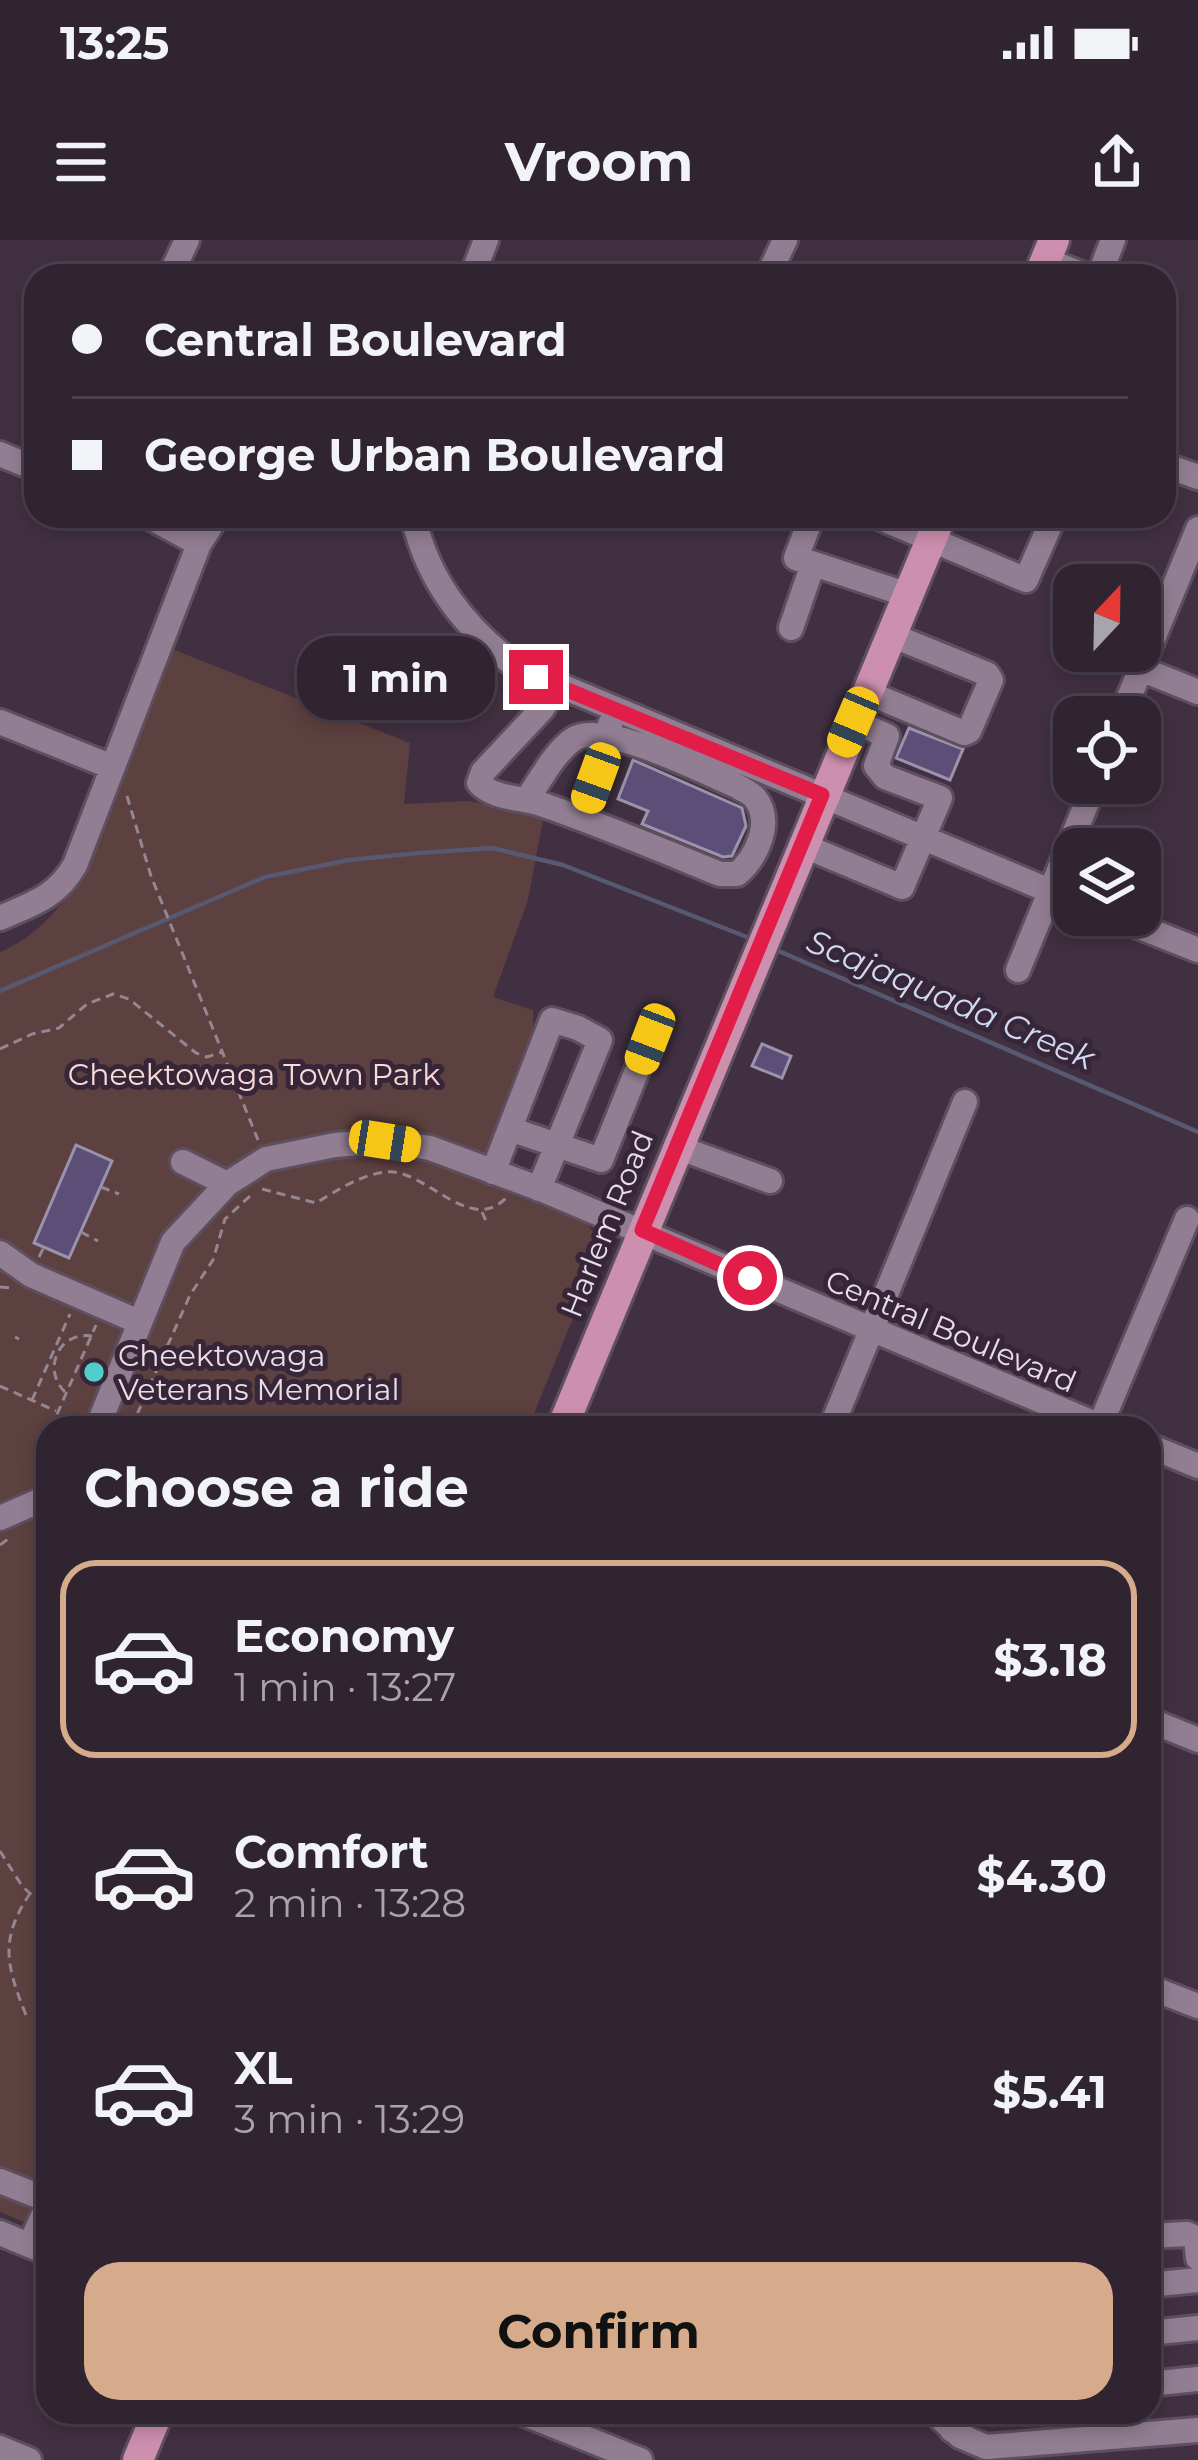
<!DOCTYPE html>
<meta charset="utf-8">
<style>
body{margin:0;font-family:Montserrat,sans-serif;background:#3d303d;color:#f1f3f6;height:100vh;display:flex;flex-direction:column;font-size:45px;white-space:nowrap}
*{box-sizing:border-box;margin:0}
p{font-size:39px;color:#a8a4ab}
.icon{flex:none;width:66px;height:66px;fill:none;stroke:currentColor;stroke-width:2;stroke-linecap:round;stroke-linejoin:round}
.map{position:relative;flex:1;overflow:hidden}
.drawer{position:absolute;left:36px;top:1176px;width:1125px;height:1008px;display:flex;flex-direction:column;background:#312431;border-radius:36px;box-shadow:0 6px 18px #0003,0 0 0 3px #4c414d}
.drawer>*{flex:none}
.hud{position:absolute;left:24px;top:24px;width:1152px;height:264px;border-radius:36px;box-shadow:0 6px 18px #0003,0 0 0 3px #4c414d;display:grid;align-content:center;height:264px;padding:0 48px;background:#312431}
.needle{width:78px;rotate:22deg}
.tools{position:absolute;left:1053px;top:324px;display:grid;gap:24px}
.tools a{display:grid;place-items:center;width:108px;height:108px;border-radius:24px;background:#312431;box-shadow:0 6px 18px #0003,0 0 0 3px #4c414d;font-size:60px}
.end{position:absolute;width:54px;height:54px;margin:-27px;border:15px solid #e11d48;background:#fff;box-shadow:0 0 0 6px #fff}
.from{border-radius:50%}
.bubble{position:absolute;height:84px;border-radius:36px;background:#312431;box-shadow:0 6px 18px #0003,0 0 0 3px #4c414d;font-size:39px;font-weight:700;line-height:84px;text-align:center}
.car{position:absolute;width:36px;height:72px;margin:-36px -18px;border-radius:15px;box-shadow:0 0 9px 3px #0007;background:linear-gradient(#f5c518 24%,#345 0 40%,#f5c518 0 76%,#345 0 86%,#f5c518 0)}
.hud b{display:flex;align-items:center;gap:42px;height:114px;font-size:45px}
.hud b+b{border-top:3px solid #4c414d}
.hud i{width:30px;height:30px;background:#f1f3f6}
ul{padding:0;list-style:none}
li{display:flex;align-items:center;gap:36px;height:198px;margin:0 24px 18px;padding:0 24px;border:6px solid transparent;border-radius:36px}
li div{flex:1}
li b{display:block;font-size:45px}
li em{font-style:normal;font-weight:700}
li.current{border-color:#d6ab8b}
li>.icon{width:108px;height:108px;stroke-width:1.5}
h2{padding:0 48px;font-size:54px;line-height:144px}
.action{display:flex;gap:24px;margin-top:auto;padding:24px 48px}
.action a{flex:1;height:138px;border-radius:36px;background:#d6ab8b;color:#111;font-size:48px;font-weight:700;line-height:138px;text-align:center}
.status{display:flex;justify-content:space-between;align-items:center;height:84px;padding:0 60px;background:#312431;direction:ltr}
.status svg{height:33px;fill:currentColor}
header{display:flex;justify-content:space-between;align-items:center;height:156px;padding:0 48px;background:#312431;font-size:54px;font-weight:700}
.map>svg:first-child{display:block}
.green{fill:#5d4040}
.lines{fill:none;stroke-linecap:round;stroke-linejoin:round}
.stream{stroke:#575872;stroke-width:4.5}
.building{fill:#5c4e76;stroke:#9b92ac;stroke-width:3}
.minor-casing{stroke:#5e4f5e;stroke-width:30}
.major-casing{stroke:#5e4f5e;stroke-width:36}
.path{stroke:#948693;stroke-width:3;stroke-dasharray:9 6;stroke-linecap:butt}
.minor{stroke:#927e92;stroke-width:24}
.major{stroke:#cd8fae;stroke-width:30}
.route{stroke:#e11d48;stroke-width:15}
.poi-dot{fill:#52cdcd;stroke:#372637;stroke-width:4.5}
.labels{text-anchor:middle;dominant-baseline:central;stroke-width:10;stroke-linejoin:round;paint-order:stroke}
.park-label{font-size:30px;fill:#fbd9d9;stroke:#372637}
.street-label{font-size:30px;fill:#e9dee8;stroke:#372637}
.poi-label{font-size:30px;fill:#e9dee8;stroke:#372637;text-anchor:start}
.water-label{font-size:33px;font-style:italic;fill:#d0d8f3;stroke:#372637}
</style>
<div class="status"><b>13:25</b><svg viewBox="0 0 49 12"><path d="M0 12V9h3v3zM5 12V6h3v6zM10 12V3h3v9zM15 12V0h3v12zM26 1h20v11H26zM47 4h2v5h-2z"/></svg></div>
<header><svg class="icon" aria-label="menu" viewBox="0 0 24 24"><path d="M4 6h16M4 12h16M4 18h16"/></svg>Vroom<svg class="icon" aria-label="share" viewBox="0 0 24 24"><path d="M12 15V3M7 8l5-5 5 5M5 13v7h14v-7"/></svg></header>
<div class="map">
<svg width="1198" height="2220" viewBox="0 0 1198 2220">
<rect width="100%" height="100%" fill="#413041"/>
<path class="green" d="M172 409 410 503 404 564 468 561 544 575 528 660 493 757 533 770V810L482 943 586 983 603 1005 528 1188H48V1992L0 1972V712C35 698 60 668 82 637Z"/>
<g class="lines">
<path class="stream" d="M774 709 1198 892
M0 751 265 637 349 620 419 613 492 608 563 625 752 699"/>
</g>
<path class="building" d="M909 488 963 509 950 540 896 518Z
M633 520 742 568 746 586 732 616 723 617 642 584 648 571 618 559Z
M762 804 791 816 782 838 752 826Z
M76 905 112 921 69 1018 34 1003Z"/>
<g class="lines">
<g class="minor-casing">
<path id="minor" d="M1046 20 1086 36
M170 36 187 0
M472 36 486 0
M768 36 785 0
M1099 36 1113 0
M0 214 36 229
M1164 225 1198 237
M148 276 199 304
M413 276C428 342 465 388 518 428L1074 661
M812 276 796 318 908 355
M876 276 1026 340 1054 276
M791 388 813 324
M1141 429 1198 452
M866 452 964 493 969 491 991 440 987 434 891 395
M1121 477 1198 289
M0 482 112 527
M527 559C540 541 555 511 574 499 603 480 706 533 737 546 743 550 750 552 755 558 774 582 756 618 737 634H720C661 610 602 585 541 564 522 558 492 558 479 543L483 532 542 469 555 446
M582 578 611 498 610 484
M802 605 902 647 940 558 885 537 876 526 887 496 853 481
M1110 675 1198 710
M0 678C32 664 57 657 75 625L199 304 217 276
M1018 730 1095 543
M510 889 601 920 650 798
M677 907 770 941
M183 922 227 944
M493 932 552 780 578 788 600 800 539 949
M0 1013 31 1035 139 1082
M97 1188 173 1002 227 944 266 919 335 905 385 901 430 908 543 950 1105 1188
M831 1188 965 862
M1099 1188 1187 979
M1149 1206 1198 1226
M0 1278 48 1257
M1149 1480 1198 1500
M1149 1747 1198 1766
M0 1941 48 1960
M0 1993 48 2013
M1149 1996 1187 1994 1196 1998 1198 2018
M30 2005 48 1965
M1149 2045 1198 2040
M1149 2093 1198 2088
M1149 2144 1198 2139
M520 2172 640 2220
M934 2172 960 2196 986 2207 1198 2190
M952 2190 971 2172
M0 2208 29 2220"/>
</g>
<g class="major-casing">
<path id="major" d="M1039 36 1054 0
M562 1188 941 276
M138 2220 158 2172"/>
</g>
<path class="path" d="M127 556 151 636 258 900
M0 809 32 794 59 788 87 764 113 754 129 759 196 813 207 817 222 812
M101 947 119 954
M262 949 316 963C336 951 360 935 385 932 425 927 469 996 506 958
M482 972 486 981
M81 992 98 1001
M39 1017 44 1007
M0 1047 12 1048
M15 1097 19 1099
M0 1146 56 1171
M65 1152C42 1130 58 1091 92 1096
M32 1160 70 1074
M51 1188 96 1085
M131 1188 190 1055 213 1020 225 979 250 956
M47 1197 48 1194
M0 1305 12 1296
M0 1611 22 1646 38 1661 40 1686 48 1705
M26 1775C5 1723 0 1698 31 1652"/>
<use href="#minor" class="minor"/>
<use href="#major" class="major"/>
</g>
<g class="lines">
<path class="route" d="M536 437 822 555 642 990 750 1038"/>
</g>
<circle class="poi-dot" cx="94" cy="1132" r="12"/>
<g class="labels">
<g class="park-label">
<text x="254" y="834">Cheektowaga Town Park</text>
</g>
<g class="street-label">
<text transform="translate(607 984) rotate(-68)">Harlem Road</text>
<text transform="translate(951 1091) rotate(23)">Central Boulevard</text>
</g>
<g class="poi-label">
<text x="118" y="1115">Cheektowaga<tspan x="118" dy="34">Veterans Memorial</tspan></text>
</g>
<g class="water-label">
<text transform="translate(951 759) rotate(23)">Scajaquada Creek</text>
</g>
</g>
</svg>
<div class="tools">
<a><svg class="needle" viewBox="-14 -14 28 28"><path d="M0-13l5 13h-10z" fill="#e53935"/><path d="M0 13l5-13h-10z" fill="#a8a4ab"/></svg></a>
<a><svg class="icon" aria-label="locate" viewBox="0 0 24 24"><circle cx="12" cy="12" r="6"/><path d="M12 2v4M12 18v4M2 12h4M18 12h4"/></svg></a>
<a><svg class="icon" aria-label="layers" viewBox="0 0 24 24"><path d="M12 4l9 5-9 5-9-5zM3 14l9 5 9-5"/></svg></a>
</div>
<i class="end from" style="left:750px;top:1038px"></i>
<i class="end" style="left:536px;top:437px"></i>
<div class="bubble" style="left:297px;top:396px;width:198px">1 min</div>
<i class="car" style="left:853px;top:482px;rotate:203deg"></i>
<i class="car" style="left:596px;top:538px;rotate:200deg"></i>
<i class="car" style="left:650px;top:799px;rotate:201deg"></i>
<i class="car" style="left:385px;top:901px;rotate:99deg"></i>
<div class="hud">
<b><i class="from"></i>Central Boulevard</b>
<b><i></i>George Urban Boulevard</b>
</div>
<section class="drawer">
<h2>Choose a ride</h2>
<ul>
<li class="current"><svg class="icon" aria-label="car" viewBox="0 0 24 24"><path d="M5 17H2v-5l4-1 3-4h7l3 4 3 1v5h-3M9 17h6M6 11h13"/><circle cx="7" cy="17" r="2"/><circle cx="17" cy="17" r="2"/></svg><div><b>Economy</b><p>1 min · 13:27</p></div><em>$3.18</em></li>
<li><svg class="icon" aria-label="car" viewBox="0 0 24 24"><path d="M5 17H2v-5l4-1 3-4h7l3 4 3 1v5h-3M9 17h6M6 11h13"/><circle cx="7" cy="17" r="2"/><circle cx="17" cy="17" r="2"/></svg><div><b>Comfort</b><p>2 min · 13:28</p></div><em>$4.30</em></li>
<li><svg class="icon" aria-label="car" viewBox="0 0 24 24"><path d="M5 17H2v-5l4-1 3-4h7l3 4 3 1v5h-3M9 17h6M6 11h13"/><circle cx="7" cy="17" r="2"/><circle cx="17" cy="17" r="2"/></svg><div><b>XL</b><p>3 min · 13:29</p></div><em>$5.41</em></li>
</ul>
<div class="action"><a>Confirm</a></div>
</section>
</div>
